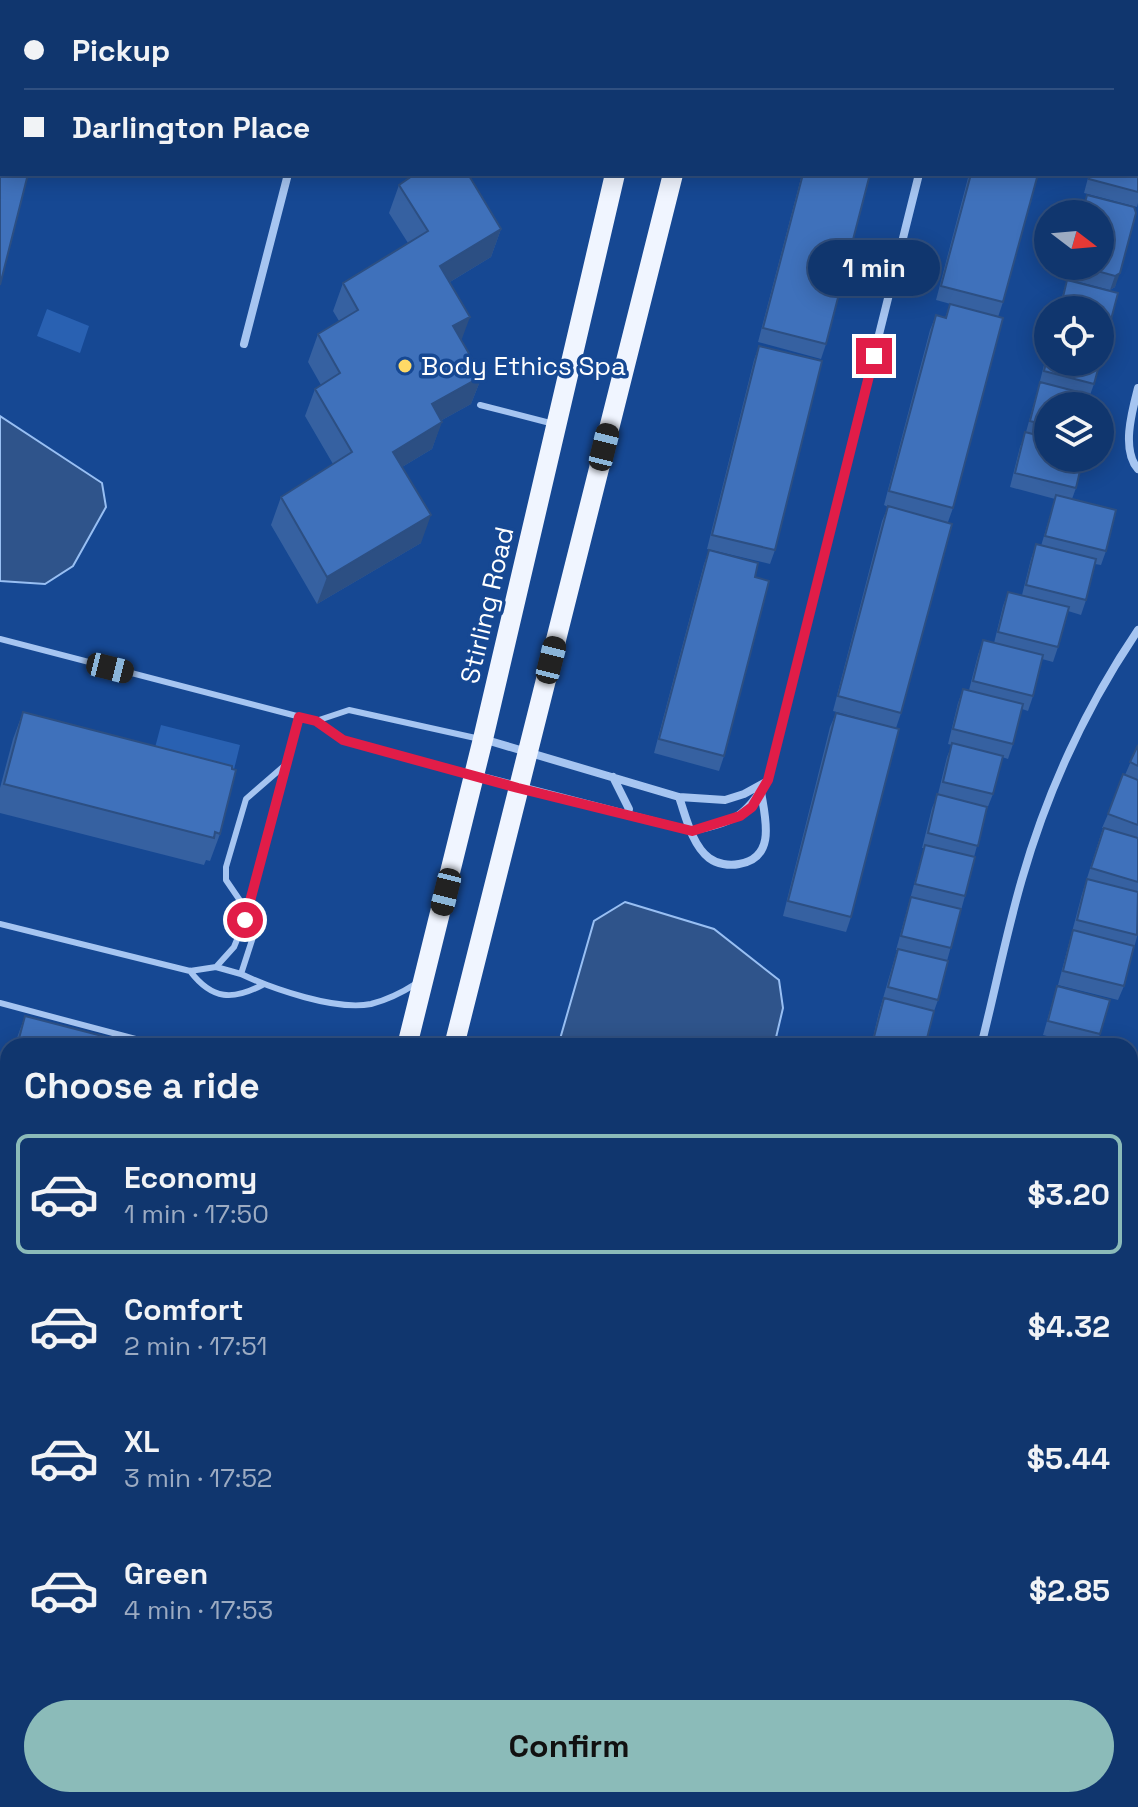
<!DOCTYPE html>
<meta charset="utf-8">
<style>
body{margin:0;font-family:"Space Grotesk",sans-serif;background:#1e4176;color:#f1f3f6;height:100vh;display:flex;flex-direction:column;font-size:30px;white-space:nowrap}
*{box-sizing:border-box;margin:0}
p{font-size:26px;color:#9cabc2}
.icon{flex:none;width:44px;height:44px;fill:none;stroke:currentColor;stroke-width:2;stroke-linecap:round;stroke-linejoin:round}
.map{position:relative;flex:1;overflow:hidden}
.sheet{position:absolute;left:0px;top:1038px;width:1138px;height:770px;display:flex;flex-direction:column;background:#10366e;border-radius:24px 24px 0 0;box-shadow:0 4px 20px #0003,0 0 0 2px #305081}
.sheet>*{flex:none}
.banner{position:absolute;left:0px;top:0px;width:1138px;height:176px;box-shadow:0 4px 20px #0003,0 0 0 2px #305081;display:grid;align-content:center;height:176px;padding:0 24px;background:#10366e}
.needle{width:52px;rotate:106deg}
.controls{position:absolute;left:1034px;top:200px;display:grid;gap:16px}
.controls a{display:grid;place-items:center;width:80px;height:80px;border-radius:50%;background:#10366e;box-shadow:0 4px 20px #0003,0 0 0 2px #305081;font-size:40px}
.end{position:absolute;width:36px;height:36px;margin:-18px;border:10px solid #e11d48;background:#fff;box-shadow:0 0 0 4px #fff}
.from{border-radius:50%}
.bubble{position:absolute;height:56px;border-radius:28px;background:#10366e;box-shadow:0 4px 20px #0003,0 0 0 2px #305081;font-size:26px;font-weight:800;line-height:56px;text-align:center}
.car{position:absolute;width:24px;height:48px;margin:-24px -12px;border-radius:10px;box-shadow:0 0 6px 2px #0007;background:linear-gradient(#222 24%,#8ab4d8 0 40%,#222 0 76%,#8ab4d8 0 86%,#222 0)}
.banner b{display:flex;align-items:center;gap:28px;height:76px;font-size:30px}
.banner b+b{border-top:2px solid #305081}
.banner i{width:20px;height:20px;background:#f1f3f6}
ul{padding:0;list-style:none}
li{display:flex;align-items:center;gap:24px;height:120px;margin:0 16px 12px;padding:0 8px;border:4px solid transparent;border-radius:12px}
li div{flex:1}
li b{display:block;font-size:30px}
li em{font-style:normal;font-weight:800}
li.current{border-color:#8bbbb9}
li>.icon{width:72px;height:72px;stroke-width:1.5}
h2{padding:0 24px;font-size:36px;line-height:96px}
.button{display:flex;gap:16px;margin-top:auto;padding:16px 24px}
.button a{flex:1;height:92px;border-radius:48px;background:#8bbbb9;color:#111;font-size:32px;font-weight:800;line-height:92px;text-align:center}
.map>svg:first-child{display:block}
.green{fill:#2961b2}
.water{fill:#2f548b;stroke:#98bff3;stroke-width:2}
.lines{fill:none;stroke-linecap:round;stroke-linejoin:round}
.path{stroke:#a6c5f1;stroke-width:4;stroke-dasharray:4 6;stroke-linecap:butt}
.lane{stroke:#a6c5f1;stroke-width:6}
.street{stroke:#a6c5f1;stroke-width:8}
.primary{stroke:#f0f5ff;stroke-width:20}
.wall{fill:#3661a1}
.shaded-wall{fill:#2c4f83}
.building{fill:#3f71bb;stroke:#2c4f83;stroke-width:2}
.route{stroke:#e11d48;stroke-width:10}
.poi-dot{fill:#ffd966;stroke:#164893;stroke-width:3}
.labels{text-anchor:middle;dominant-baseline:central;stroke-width:7;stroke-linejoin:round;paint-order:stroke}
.poi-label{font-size:26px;fill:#fff;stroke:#164893;text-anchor:start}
.street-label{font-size:26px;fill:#fff;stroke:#164893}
</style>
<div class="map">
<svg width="1138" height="1807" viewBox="0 0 1138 1807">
<rect width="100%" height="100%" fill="#164893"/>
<path class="green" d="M47 309 89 326 80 353 37 336Z
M161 725 240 745 228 794 148 774Z
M1130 1465 1138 1467V1807H982L978 1800H1130Z
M426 1800H800L799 1807H453Z"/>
<path class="water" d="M0 416 102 483 106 507 73 566 45 584 0 581Z
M625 902 714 929 779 980 783 1008 774 1046H558L594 921Z"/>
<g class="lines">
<path class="path" d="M0 1061 7 1063 3 1075H6
M0 1549 8 1551
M405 1800 432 1807
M867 1800 871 1807
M973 1800 977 1807
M804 1807 806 1800
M935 1807 934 1804 940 1800"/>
<path class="lane" d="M97 0 98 2
M414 2 415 0
M480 405 554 424
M0 639 316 721 343 740 472 774
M316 721 349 710 480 739
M0 924 190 971 216 967 241 974 253 937 241 902 226 880V867L246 799 284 766
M216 967 234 947 245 920 299 717
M190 971C212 1000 233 1001 264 984
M241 974C273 989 336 1011 371 1004 387 1000 403 992 417 983
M0 1003 162 1046
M0 1282 8 1284
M0 1590 8 1592
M0 1648 8 1650
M0 1711 8 1713
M352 1800 380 1807
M106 1807 108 1800"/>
<path class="street" d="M462 0 470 2
M332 2V0
M244 344 288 174
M1138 388C1132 411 1121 450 1138 469
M483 739 679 797 725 800 744 794 764 783
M475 775 692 831C735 820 743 820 768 780L919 174
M613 777 629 809 627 815
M679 797C686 817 692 845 709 858 717 864 729 866 739 864 777 858 765 817 761 792
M981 1046C995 991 1006 934 1022 879 1047 792 1087 705 1138 630
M1130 1253 1138 1255
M0 1378 8 1380"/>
<path class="primary" d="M657 2 658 0
M718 2V0
M407 1046 483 739 615 174
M454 1046 673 174
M216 1807 217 1800
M264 1807 266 1800"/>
</g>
<path class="wall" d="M872 0H1076L1075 2H872Z
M1136 39H1138V98H1136Z
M1136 100H1138V153L1136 152Z
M1138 155V203L1137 207 1084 193 1089 174H1136Z
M802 174H870L826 344 821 359 758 342Z
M969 174H1038L1003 302 998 317 936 300Z
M399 185 501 229 491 257 450 282 461 341 482 376 471 404 442 420 432 449 402 467 421 543 317 604 271 525 281 497 333 464 305 416 315 389 321 385 308 362 318 334 339 321 333 311 343 283 408 243 389 213Z
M1087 195 1134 207 1115 287 1110 290 1064 278 1067 266H1100V214H1081Z
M1067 280 1118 293 1108 331 1103 344 1100 360V310H1058Z
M950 304 953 508 948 522 901 713 896 728 833 711 882 521 888 507 884 505 930 330 936 315 945 318Z
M759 346 775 550 770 564 707 549 754 360Z
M1048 349V362L1094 384 1090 395 1048 406V458L1076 488 1072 499 1106 551 1101 565 1095 564 1086 600 1081 615 1068 611 1058 647 1053 662 1042 659 1033 696 1028 711 1022 709 1013 744 1008 759 1002 757 993 794 987 809 974 857 965 896 947 961 938 1000 933 1014 925 1046H871L879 1012 897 950H896L924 848H922L932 808 938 794 947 757 952 745 948 744 958 703 963 689 969 690 978 655 983 640 994 643 1003 606 1008 592 1022 595 1031 559 1036 544 1041 546 1055 499 1010 487 1020 447 1026 432 1039 385Z
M709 550 755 577 724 756 719 771 654 753 704 564Z
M23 712 220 834 210 861 206 860 204 865 0 813V788L13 739Z
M836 713 851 917 846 932 783 916 830 727Z
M1138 745V933L1124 986 1118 1000 1058 985 1082 894 1103 828H1102Z
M1057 986 1100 1034 1096 1046H1085L1043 1035Z
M25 1016 141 1046H14Z
M8 1069V1115L0 1113V1100Z
M0 1138 8 1141V1243L0 1241Z
M1130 1292 1138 1294V1363L1130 1361Z
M0 1462 8 1464V1544L0 1542Z
M872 1800H912L901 1807H876Z"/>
<path class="shaded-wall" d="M501 229 491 257 430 294 440 266Z
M1120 273 1115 287 1110 290 1115 276Z
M470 317 460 344 453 326Z
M482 376 471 404 422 431 432 404Z
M442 422 432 449 382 479 393 452Z
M431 515 421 543 317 604 327 577Z
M896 1800H912L901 1807H894Z"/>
<path class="building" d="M898 0H1076L1075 2H905Z
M1136 39H1138V83L1136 82Z
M1136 100H1138V137L1136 136Z
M0 106 2 107V174H28L0 285Z
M1136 154 1138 155V192L1089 179 1091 174H1136Z
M415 174H468L501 229 440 266 470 317 453 326 482 376 432 404 442 422 393 452 431 515 327 577 281 497 352 452 315 389 340 373 318 334 358 310 343 283 428 231 399 185Z
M803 174H870L826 344 763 328Z
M971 174H1038L1003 302 941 286Z
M1087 195 1134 207 1136 213 1120 273 1115 276 1079 266H1100V214H1082Z
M1067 280 1118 293 1108 331 1100 329V310H1060Z
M950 304 1003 318 953 508 889 491 936 315 946 318Z
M1100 344 1104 345 1100 360Z
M759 346 822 361 775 550 712 535Z
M1048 355V362H1100L1094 384 1044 371Z
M1040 382 1090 395 1088 406H1048V426L1030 421Z
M1025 432 1048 438V458H1083L1076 488 1015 473Z
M1056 495 1116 510 1106 551 1045 536Z
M888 506 952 524 901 713 838 696Z
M1036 544 1096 559 1086 600 1026 585Z
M709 550 758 563 755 577 769 581 724 756 659 739Z
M1008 592 1069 607 1058 647 998 632Z
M983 640 1043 655 1033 696 973 681Z
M963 689 1023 704 1013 744 953 729Z
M23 712 232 766V769L236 770 220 834 215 832 214 838 4 784Z
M836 713 899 729 851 917 788 901Z
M952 743 1003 756 993 794 943 782Z
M1138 745V766L1130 762Z
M1123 774 1138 780V825L1108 814Z
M937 794 987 807 978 846 928 833Z
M1104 828 1138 838V882L1091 868Z
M925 845 975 857 965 896 915 884Z
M1087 879 1138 892 1137 935 1077 920Z
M911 897 961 909 951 948 901 936Z
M1073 930 1134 946 1124 986 1063 971Z
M898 949 948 961 938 1000 888 987Z
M1057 986 1110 1000 1100 1034 1048 1021Z
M884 998 934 1011 925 1046H910L874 1037Z
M25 1016 141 1046H17Z
M1044 1038 1073 1046H1042Z
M1130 1120 1138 1122V1166L1133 1186 1130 1185Z
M0 1138 8 1141V1213L0 1211Z
M1130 1292 1138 1294V1347L1130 1345Z
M0 1462 8 1464V1521L0 1519Z
M32 1800H89L87 1807H30Z"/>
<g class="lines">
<path class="route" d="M245 920 299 717 316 721 343 740 518 788 692 831 740 816 752 807 768 780 874 356"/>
</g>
<circle class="poi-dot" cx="405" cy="366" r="8"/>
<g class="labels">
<g class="poi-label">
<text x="421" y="366">Body Ethics Spa</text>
</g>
<g class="street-label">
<text transform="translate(487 605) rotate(-77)">Stirling Road</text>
</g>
</g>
</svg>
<div class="controls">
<a><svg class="needle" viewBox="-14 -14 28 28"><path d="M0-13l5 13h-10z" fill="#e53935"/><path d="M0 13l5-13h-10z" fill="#9cabc2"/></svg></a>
<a><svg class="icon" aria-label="locate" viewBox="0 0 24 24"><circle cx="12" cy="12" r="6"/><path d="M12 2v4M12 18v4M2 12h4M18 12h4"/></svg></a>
<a><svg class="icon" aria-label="layers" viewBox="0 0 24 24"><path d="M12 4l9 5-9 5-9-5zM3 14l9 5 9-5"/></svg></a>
</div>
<i class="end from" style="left:245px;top:920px"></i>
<i class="end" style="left:874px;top:356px"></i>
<div class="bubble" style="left:808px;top:240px;width:132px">1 min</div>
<i class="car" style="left:604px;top:447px;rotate:14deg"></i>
<i class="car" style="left:551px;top:660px;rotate:14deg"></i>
<i class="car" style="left:110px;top:668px;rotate:104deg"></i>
<i class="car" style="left:446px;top:892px;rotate:194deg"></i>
<div class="banner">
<b><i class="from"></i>Pickup</b>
<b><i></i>Darlington Place</b>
</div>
<section class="sheet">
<h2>Choose a ride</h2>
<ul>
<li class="current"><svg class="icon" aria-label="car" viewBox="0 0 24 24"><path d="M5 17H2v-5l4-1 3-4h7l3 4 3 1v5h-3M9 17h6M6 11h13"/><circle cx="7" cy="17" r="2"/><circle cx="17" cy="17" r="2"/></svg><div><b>Economy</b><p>1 min · 17:50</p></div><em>$3.20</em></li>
<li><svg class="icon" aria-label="car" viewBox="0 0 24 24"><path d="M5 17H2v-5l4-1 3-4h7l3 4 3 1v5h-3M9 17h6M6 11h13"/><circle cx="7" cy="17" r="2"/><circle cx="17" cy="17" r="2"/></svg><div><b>Comfort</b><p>2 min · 17:51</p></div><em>$4.32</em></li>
<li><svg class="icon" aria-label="car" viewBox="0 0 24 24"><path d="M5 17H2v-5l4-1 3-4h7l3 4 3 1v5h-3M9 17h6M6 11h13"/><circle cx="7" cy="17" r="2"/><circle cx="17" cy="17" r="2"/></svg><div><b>XL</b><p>3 min · 17:52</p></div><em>$5.44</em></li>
<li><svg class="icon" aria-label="car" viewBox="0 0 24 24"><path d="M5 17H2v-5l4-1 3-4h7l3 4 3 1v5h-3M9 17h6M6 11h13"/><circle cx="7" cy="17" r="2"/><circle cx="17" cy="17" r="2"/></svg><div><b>Green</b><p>4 min · 17:53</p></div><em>$2.85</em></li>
</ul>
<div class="button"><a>Confirm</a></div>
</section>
</div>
